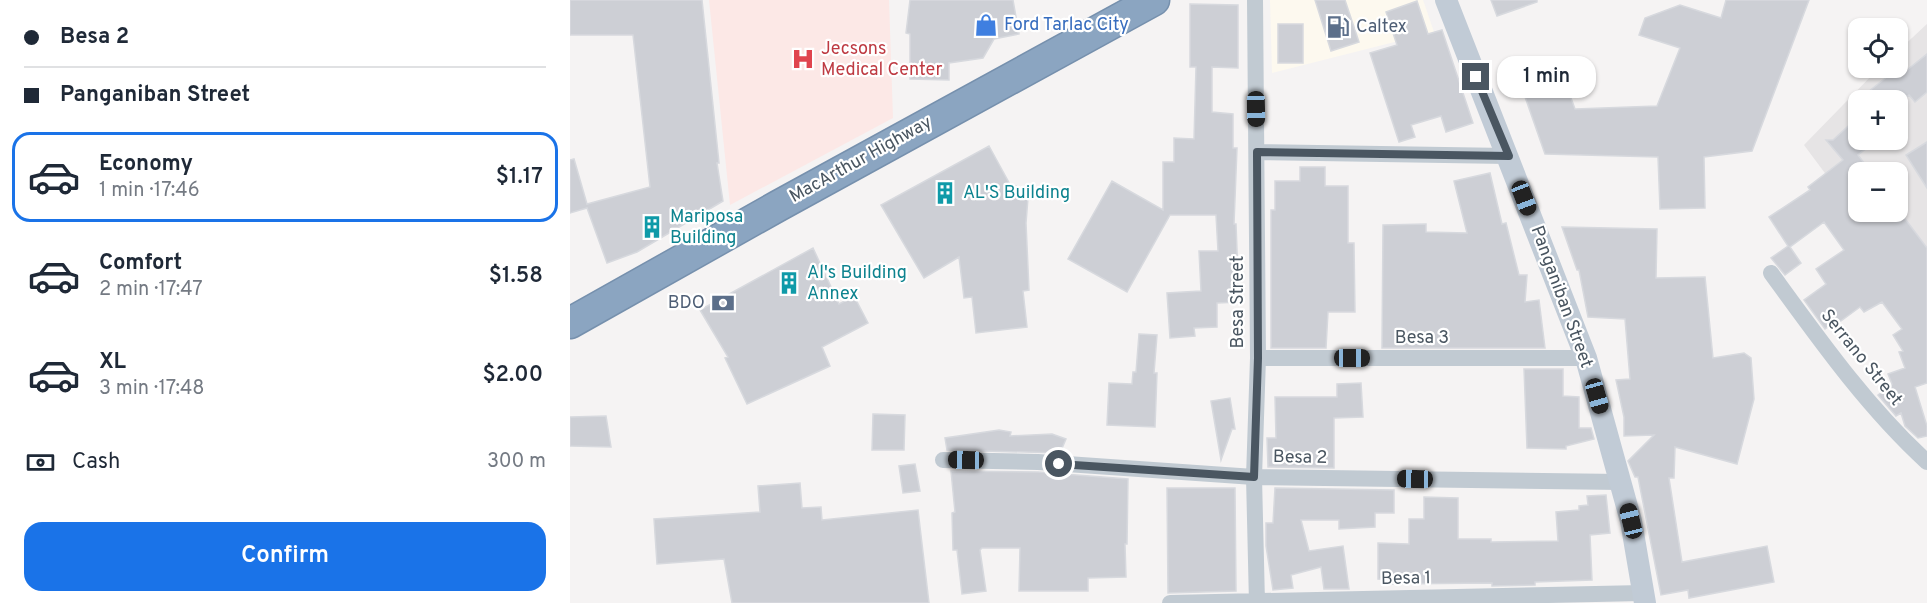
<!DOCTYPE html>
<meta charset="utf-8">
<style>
body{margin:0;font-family:Overpass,sans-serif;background:#f6f6f7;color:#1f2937;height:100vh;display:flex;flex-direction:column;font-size:22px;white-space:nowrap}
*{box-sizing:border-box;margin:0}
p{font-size:20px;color:#747a83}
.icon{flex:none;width:33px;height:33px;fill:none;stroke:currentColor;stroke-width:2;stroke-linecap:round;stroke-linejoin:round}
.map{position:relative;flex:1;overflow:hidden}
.details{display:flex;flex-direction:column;background:#fff;width:570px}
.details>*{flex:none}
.guide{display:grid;align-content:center;height:132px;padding:0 24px;background:#fff}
.tools{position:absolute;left:1278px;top:18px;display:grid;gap:12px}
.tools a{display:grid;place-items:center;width:60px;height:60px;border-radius:12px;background:#fff;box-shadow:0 2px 4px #0004;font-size:30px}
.end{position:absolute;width:27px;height:27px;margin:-14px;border:8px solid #4a5661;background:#fff;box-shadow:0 0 0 3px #fff}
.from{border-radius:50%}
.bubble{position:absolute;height:42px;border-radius:18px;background:#fff;box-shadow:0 2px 4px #0004;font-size:20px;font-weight:600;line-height:42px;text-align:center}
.car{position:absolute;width:18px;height:36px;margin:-18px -9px;border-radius:8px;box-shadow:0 0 4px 2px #0007;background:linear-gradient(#222 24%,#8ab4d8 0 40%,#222 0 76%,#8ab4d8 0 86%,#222 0)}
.guide b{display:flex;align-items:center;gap:21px;height:57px;font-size:22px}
.guide b+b{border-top:2px solid #e0e1e3}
.guide i{width:15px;height:15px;background:#1f2937}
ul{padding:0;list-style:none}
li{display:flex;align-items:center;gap:18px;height:90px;margin:0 12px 9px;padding:0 12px;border:3px solid transparent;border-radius:18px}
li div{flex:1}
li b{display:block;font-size:22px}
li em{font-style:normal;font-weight:600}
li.selected{border-color:#1a73e8}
li>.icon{width:54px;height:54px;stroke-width:1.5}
.pay{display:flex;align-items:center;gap:15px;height:66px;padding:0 24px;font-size:22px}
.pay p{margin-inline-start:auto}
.action{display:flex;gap:12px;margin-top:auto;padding:12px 24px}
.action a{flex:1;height:69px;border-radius:18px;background:#1a73e8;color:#fff;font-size:24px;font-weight:600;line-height:69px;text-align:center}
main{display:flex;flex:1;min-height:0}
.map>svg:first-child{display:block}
.commercial{fill:#fdf9ef}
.education{fill:#e6e4e5;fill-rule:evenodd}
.medical{fill:#fce8e6}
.building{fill:#cdcfd5;stroke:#d7d9de;stroke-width:1.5}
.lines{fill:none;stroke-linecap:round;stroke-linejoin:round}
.highway-casing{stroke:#7690ad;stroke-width:33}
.street{stroke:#c1cad2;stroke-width:16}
.secondary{stroke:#c1cbd6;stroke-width:22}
.highway{stroke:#8ba5c1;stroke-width:30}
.route{stroke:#4a5661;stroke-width:8}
.labels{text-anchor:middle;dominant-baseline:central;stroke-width:4.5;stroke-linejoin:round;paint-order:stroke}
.shop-label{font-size:18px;fill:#366cbe;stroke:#fff;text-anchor:start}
.service-label{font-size:18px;fill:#4e5e75;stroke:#fff;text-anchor:start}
.health-label{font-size:18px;fill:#be3a42;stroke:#fff;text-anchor:start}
.street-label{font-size:18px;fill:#4a5661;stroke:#fff}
.culture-label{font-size:18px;fill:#0d838f;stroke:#fff;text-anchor:start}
</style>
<main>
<section class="details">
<div class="guide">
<b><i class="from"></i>Besa 2</b>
<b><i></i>Panganiban Street</b>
</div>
<ul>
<li class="selected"><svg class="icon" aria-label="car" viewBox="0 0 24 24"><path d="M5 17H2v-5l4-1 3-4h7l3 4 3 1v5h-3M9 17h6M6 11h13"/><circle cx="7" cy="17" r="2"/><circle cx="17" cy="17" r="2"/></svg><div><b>Economy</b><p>1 min · 17:46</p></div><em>$1.17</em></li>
<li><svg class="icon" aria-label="car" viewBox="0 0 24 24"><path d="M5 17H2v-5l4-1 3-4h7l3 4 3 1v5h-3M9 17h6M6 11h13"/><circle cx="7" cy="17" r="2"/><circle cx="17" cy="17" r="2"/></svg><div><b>Comfort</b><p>2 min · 17:47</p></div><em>$1.58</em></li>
<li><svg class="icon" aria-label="car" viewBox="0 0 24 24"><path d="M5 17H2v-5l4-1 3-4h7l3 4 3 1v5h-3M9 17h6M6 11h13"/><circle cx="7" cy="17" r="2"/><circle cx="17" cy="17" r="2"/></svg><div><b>XL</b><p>3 min · 17:48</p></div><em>$2.00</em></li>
</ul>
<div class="pay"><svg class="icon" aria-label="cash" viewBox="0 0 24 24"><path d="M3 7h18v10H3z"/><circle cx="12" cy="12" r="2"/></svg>Cash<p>300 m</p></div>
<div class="action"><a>Confirm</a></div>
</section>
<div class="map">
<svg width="1357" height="603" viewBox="0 0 1357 603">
<rect width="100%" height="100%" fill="#f5f3f3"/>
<path class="commercial" d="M700 0H853L864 32 702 73Z"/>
<path class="education" d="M1357 24V310L1234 145 1309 68H1328V51ZM1288 100H1328V140H1288ZM1288 172H1328V212H1288Z"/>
<path class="medical" d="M139 0H319L323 118 160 205Z"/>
<path class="building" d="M0 0H132L149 163H147L153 201 67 252 37 263 17 208 0 213V160L4 159 17 204 80 187 63 35H0Z
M340 0H443L449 34 424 39 413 58 379 63V80L340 79V34L336 33Z
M745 0H775L789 42 761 51Z
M921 0H967V2L927 16Z
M1156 0H1239L1182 151 1134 157 1135 208 1090 209 1088 157 975 154 946 71 988 62 1005 109 1087 106 1110 48 1069 35 1075 18 1110 5 1151 18Z
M847 1 858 34 872 30 903 123 876 132 871 116 841 125 845 137 829 142 800 53 827 45 816 12Z
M620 4 668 5V68L642 67V112L663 114V148H667L664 224H666L669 302 647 303V327L624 328 625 336 600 338 597 293 631 291 629 251H648L646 215H600L557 292 498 259 542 181 593 210V162H604V138L624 139 626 67H620Z
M708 24H733V63H708Z
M1357 54V92L1345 102 1339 95 1333 100H1288L1318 76 1311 68H1335L1337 70Z
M1288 117V137L1286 140H1307L1288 155 1301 172H1288V212H1330L1357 248V383L1345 387 1357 426V436L1348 438 1335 426 1331 413 1326 416 1308 395 1322 384 1318 374 1335 368 1329 352 1333 351 1323 335 1332 329 1312 302 1294 312 1290 307 1264 326 1262 324 1255 329 1234 300 1256 284 1246 269 1274 250 1254 222 1220 247 1231 263 1215 275 1201 258 1218 246 1199 217 1240 190 1238 187 1273 160 1256 140H1263Z
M1357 142V188L1336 155Z
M419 146 442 188 446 186 458 198 456 223 459 290 453 291 457 327 406 333 402 297 394 298 389 257 354 278 311 205Z
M730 167H755V186H778V243H784L785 312H758L756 348H701V210H705V181H730Z
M920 173 932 224 936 223 949 275H957L955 302 969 300 975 348H812L813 225 856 224V232L897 233 884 181Z
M992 227 1087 229 1086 278 1135 277 1143 358 1174 353 1181 358 1184 399 1167 464 1105 447 1104 478H1099L1112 562 1197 546 1204 582 1119 598 1118 590 1091 595 1068 477H1065L1058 461 1084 435 1054 436V417L1046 380 1060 379 1055 319 1018 317 1009 270H1007Z
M243 248 269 304 284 296 298 323 252 347 260 366 177 404 155 358 158 357 130 310Z
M569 334 587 335 584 373H587L585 427 537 425 539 383 562 384 563 372H566Z
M954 369H993V396L1009 397V428H1021L1024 439 996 446V449L957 448Z
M791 383 793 417 764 418V468L698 467 697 438H706L705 397H767V384Z
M660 398 665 429H662L651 460 641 401Z
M303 414 335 415 334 450H302Z
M36 416 41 447 0 446V417Z
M429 430 441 432 440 436 482 434 496 439 490 453 377 450 375 438Z
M345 464 350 491 333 493 329 466Z
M381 471 468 472 558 479 557 544H555L556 577 518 578V591H449L450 548H412L410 550 416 591 392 594 387 550H383L382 513 385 512Z
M230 483 232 508 251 507 252 520 348 510 359 603H162L154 559 87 564 84 519 190 512 188 486Z
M597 488H665L666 591 598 593Z
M705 488 824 490V513H805V527L769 529V520H731L739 551 773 546 779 589H754L751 567 721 575 723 588 703 590 696 546V523H703Z
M1036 495 1040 533 1020 535 1022 580 965 582V585L922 586V583L820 584 821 580 808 579V543L839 544V519H854V497L888 498V539H921V542L988 541 986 512 1009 510V506L1018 505 1017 496Z"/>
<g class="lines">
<g class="highway-casing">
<path id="highway" d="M0 323 208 206 584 0"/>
</g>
<path class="street" d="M685 0 688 358 684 477 687 603
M687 152 938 156
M1201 273C1249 339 1297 407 1357 462
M688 358H1016
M373 460 468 462 684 477 1051 482
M600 603 1073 593"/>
<path class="secondary" d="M876 0 1016 358 1061 521 1075 603"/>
<use href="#highway" class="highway"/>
</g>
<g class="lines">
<path class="route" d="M489 464 684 477 688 358 687 152 939 156 906 77"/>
</g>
<defs>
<g id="shop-bare" transform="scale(1.8)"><path d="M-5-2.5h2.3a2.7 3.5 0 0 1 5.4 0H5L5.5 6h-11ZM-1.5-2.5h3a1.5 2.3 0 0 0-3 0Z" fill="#3f7fe0" stroke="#fff" stroke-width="2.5" paint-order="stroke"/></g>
<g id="fuel-bare" transform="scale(1.8)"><path d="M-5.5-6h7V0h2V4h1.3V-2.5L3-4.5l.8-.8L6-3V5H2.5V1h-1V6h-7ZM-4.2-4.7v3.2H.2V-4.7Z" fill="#5c6f8a" stroke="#fff" stroke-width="2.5" paint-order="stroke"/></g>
<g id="hospital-bare" transform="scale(1.8)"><path d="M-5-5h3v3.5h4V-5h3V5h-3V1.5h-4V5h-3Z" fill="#e0444e" stroke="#fff" stroke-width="2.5" paint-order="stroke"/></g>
<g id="building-bare" transform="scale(1.8)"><path d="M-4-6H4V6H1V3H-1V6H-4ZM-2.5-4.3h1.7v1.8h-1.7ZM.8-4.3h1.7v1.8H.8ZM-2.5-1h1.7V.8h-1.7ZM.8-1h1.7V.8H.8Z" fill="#0f9aa8" stroke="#fff" stroke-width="2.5" paint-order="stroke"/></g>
<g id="bank-bare" transform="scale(1.8)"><path d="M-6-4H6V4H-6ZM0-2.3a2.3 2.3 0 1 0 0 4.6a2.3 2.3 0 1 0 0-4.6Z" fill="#5c6f8a" stroke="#fff" stroke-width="2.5" paint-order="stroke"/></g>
</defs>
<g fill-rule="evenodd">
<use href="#shop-bare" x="416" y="25"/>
<use href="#fuel-bare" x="768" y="27"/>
<use href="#hospital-bare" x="233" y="59"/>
<use href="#building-bare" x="375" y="193"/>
<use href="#building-bare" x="82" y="227"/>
<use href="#building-bare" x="219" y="283"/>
<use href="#bank-bare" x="153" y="303"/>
</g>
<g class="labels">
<g class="shop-label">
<text x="434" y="25">Ford Tarlac City</text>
</g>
<g class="service-label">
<text x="786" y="27">Caltex</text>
<text x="135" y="303" text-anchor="end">BDO</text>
</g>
<g class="health-label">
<text x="251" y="49">Jecsons<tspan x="251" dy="21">Medical Center</tspan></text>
</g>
<g class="street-label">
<text transform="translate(291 160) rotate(-29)">MacArthur Highway</text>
<text transform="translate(991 297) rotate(70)">Panganiban Street</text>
<text transform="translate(668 302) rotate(-90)">Besa Street</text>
<text x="852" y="338">Besa 3</text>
<text transform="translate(1291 358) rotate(51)">Serrano Street</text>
<text transform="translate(730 458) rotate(1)">Besa 2</text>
<text transform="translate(836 579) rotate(-1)">Besa 1</text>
</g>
<g class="culture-label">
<text x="393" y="193">AL'S Building</text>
<text x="100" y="217">Mariposa<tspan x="100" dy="21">Building</tspan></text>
<text x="237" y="273">Al's Building<tspan x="237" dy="21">Annex</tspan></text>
</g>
</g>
</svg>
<div class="tools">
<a><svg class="icon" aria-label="locate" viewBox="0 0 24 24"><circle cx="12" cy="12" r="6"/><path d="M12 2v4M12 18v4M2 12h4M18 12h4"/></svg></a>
<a>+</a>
<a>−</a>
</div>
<i class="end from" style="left:489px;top:464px"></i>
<i class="end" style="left:906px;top:77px"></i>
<div class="bubble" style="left:927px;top:56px;width:99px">1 min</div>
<i class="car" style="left:686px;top:109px;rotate:179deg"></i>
<i class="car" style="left:954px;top:198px;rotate:159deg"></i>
<i class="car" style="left:782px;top:358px;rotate:90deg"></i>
<i class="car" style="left:1027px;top:396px;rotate:164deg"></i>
<i class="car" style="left:396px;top:460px;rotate:271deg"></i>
<i class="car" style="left:845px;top:479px;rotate:271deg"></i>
<i class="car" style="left:1061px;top:521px;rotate:346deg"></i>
</div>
</main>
